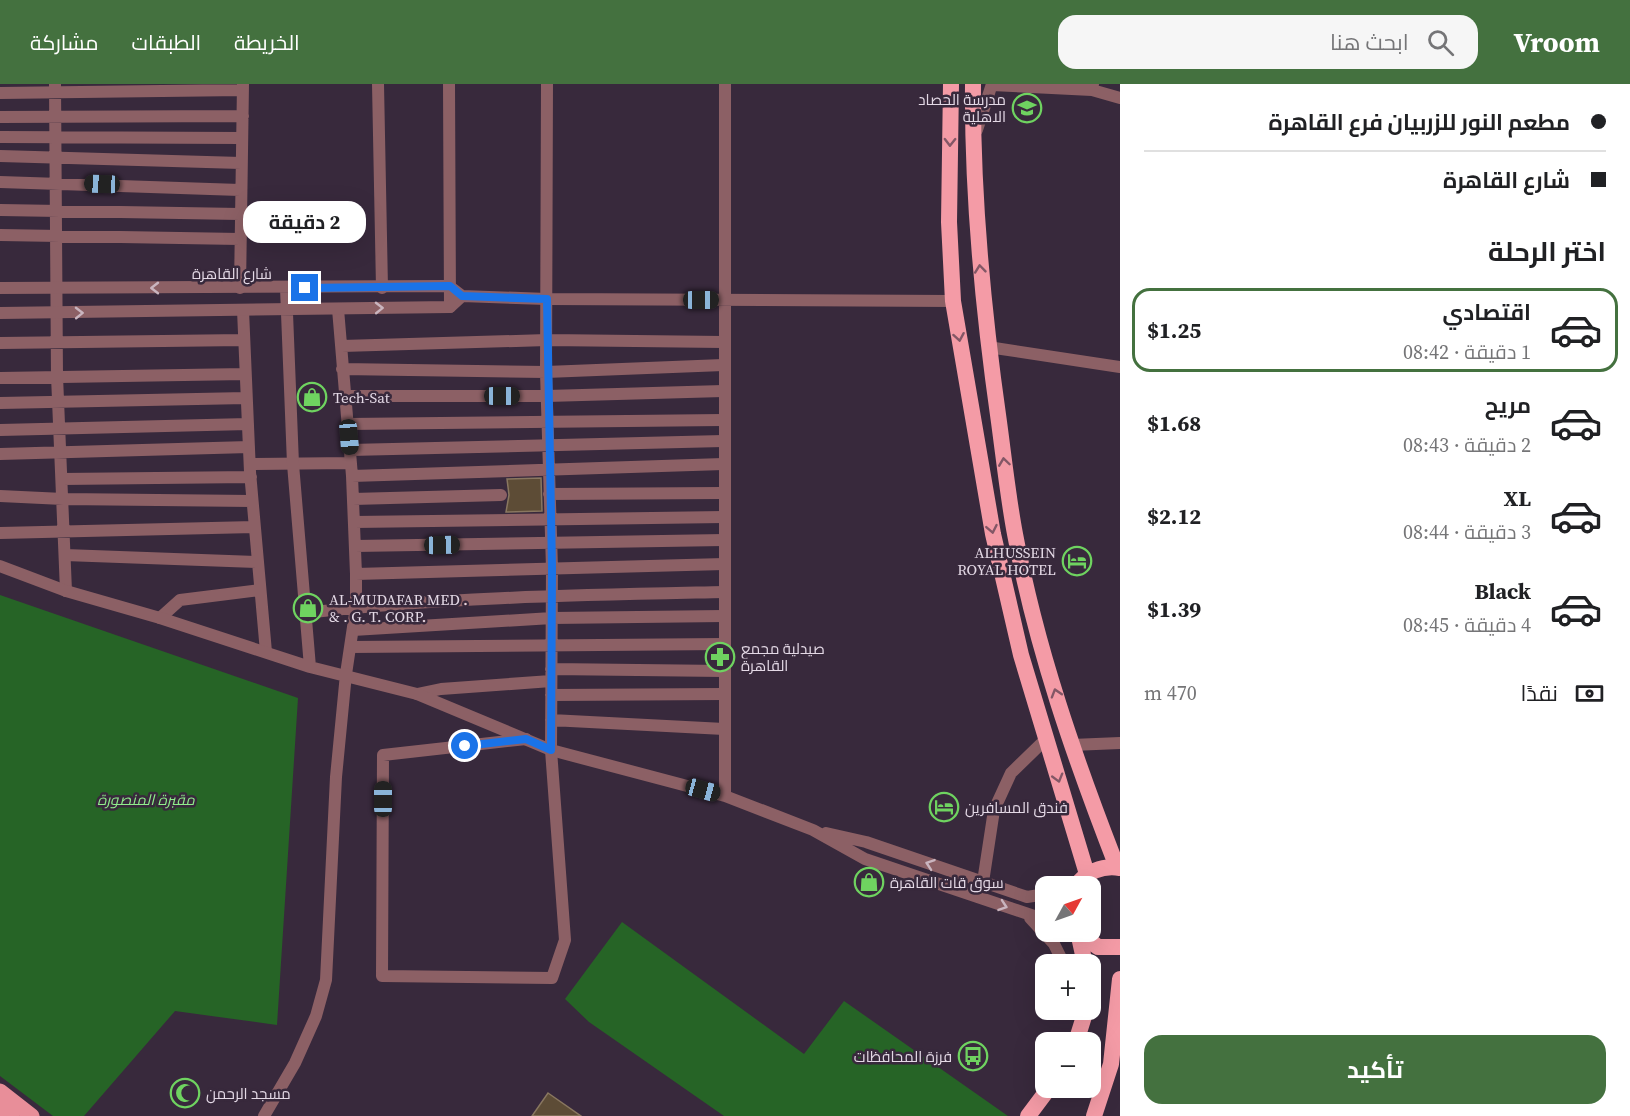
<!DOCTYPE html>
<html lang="ar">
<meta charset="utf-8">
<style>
body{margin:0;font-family:"Source Serif 4",Cairo,serif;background:#f6f6f6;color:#202124;direction:rtl;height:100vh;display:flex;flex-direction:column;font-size:22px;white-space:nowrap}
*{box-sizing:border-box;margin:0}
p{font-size:20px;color:#757577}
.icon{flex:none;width:33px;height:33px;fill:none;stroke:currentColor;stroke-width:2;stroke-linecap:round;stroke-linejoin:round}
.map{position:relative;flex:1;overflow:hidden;direction:ltr}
.details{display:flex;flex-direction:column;background:#fff;width:510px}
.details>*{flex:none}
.guide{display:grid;align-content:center;height:132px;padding:0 24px;background:#fff}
.needle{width:39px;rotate:50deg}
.controls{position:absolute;left:1035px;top:792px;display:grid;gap:12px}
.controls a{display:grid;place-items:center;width:66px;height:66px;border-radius:12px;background:#fff;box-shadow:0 6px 24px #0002;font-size:30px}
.end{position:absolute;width:27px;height:27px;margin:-14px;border:8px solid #1a73e8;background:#fff;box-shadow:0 0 0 3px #fff}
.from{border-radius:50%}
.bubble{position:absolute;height:42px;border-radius:18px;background:#fff;box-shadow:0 6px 24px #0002;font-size:20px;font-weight:700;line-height:42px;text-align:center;direction:rtl}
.car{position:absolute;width:18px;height:36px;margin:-18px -9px;border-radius:8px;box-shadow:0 0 4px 2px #0007;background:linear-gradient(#222 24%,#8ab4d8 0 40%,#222 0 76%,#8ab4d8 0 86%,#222 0)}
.guide b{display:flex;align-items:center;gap:21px;height:57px;font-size:22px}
.guide b+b{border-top:2px solid #e0e0e0}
.guide i{width:15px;height:15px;background:#202124}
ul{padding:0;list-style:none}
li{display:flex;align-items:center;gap:18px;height:84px;margin:0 12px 9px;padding:0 12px;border:3px solid transparent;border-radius:18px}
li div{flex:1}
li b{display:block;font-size:22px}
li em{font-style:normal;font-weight:700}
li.current{border-color:#44713f}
li>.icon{width:54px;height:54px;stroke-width:1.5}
h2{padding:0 24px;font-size:27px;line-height:72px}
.pay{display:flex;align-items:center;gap:15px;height:66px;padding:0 24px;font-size:22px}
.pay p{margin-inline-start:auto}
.cta{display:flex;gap:12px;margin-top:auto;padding:12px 24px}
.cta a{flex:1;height:69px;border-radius:18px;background:#44713f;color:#fff;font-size:24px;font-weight:700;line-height:69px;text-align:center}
header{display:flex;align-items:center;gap:36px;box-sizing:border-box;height:84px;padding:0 30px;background:#44713f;color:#fff}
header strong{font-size:28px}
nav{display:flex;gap:33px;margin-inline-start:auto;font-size:21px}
.search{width:420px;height:54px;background:#f6f6f6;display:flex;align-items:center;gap:15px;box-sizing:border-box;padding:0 21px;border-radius:18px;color:#757577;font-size:22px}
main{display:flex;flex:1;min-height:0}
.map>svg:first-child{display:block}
.green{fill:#266426}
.building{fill:#5d4c36;stroke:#897760;stroke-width:1.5}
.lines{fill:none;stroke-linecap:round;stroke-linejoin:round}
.minor{stroke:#8c6065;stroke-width:12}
.tertiary{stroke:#8c6065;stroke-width:12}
.primary{stroke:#e88e99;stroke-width:15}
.trunk{stroke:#f49ba6;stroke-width:16}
.oneway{stroke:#835766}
.oneway2{stroke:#cab5bf}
.route{stroke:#1a73e8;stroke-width:8}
.labels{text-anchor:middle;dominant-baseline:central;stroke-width:5;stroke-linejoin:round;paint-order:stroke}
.poi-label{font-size:15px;fill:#e4d9e6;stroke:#38293c;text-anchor:start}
.street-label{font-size:15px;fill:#e4d9e6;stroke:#38293c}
.park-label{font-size:15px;font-style:italic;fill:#90ee8c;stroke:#38293c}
</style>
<header>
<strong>Vroom</strong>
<div class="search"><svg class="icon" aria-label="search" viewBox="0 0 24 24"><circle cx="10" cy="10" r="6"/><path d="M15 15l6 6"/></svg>ابحث هنا</div>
<nav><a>الخريطة</a><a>الطبقات</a><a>مشاركة</a></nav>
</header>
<main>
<section class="details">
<div class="guide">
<b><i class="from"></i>مطعم النور للزربيان فرع القاهرة</b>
<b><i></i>شارع القاهرة</b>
</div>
<h2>اختر الرحلة</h2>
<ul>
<li class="current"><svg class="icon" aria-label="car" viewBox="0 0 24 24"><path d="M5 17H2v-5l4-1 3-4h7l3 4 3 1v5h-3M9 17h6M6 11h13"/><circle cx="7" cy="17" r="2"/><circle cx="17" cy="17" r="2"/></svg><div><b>اقتصادي</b><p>1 دقيقة · 08:42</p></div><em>$1.25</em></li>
<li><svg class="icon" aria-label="car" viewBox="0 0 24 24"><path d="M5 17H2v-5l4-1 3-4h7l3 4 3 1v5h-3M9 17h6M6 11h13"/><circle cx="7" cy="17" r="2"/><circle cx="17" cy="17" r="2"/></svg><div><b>مريح</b><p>2 دقيقة · 08:43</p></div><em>$1.68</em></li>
<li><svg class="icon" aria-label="car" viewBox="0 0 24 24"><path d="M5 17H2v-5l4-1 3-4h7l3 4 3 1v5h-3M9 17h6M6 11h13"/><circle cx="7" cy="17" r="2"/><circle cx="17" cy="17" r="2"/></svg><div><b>XL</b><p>3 دقيقة · 08:44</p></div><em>$2.12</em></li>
<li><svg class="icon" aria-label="car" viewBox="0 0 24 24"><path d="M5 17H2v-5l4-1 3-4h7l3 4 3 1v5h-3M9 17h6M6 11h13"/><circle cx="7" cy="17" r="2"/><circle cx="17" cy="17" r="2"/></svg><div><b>Black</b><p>4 دقيقة · 08:45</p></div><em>$1.39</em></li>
</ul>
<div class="pay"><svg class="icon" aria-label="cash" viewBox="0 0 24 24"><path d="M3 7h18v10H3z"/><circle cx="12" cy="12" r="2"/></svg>نقدًا<p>470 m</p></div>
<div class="cta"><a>تأكيد</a></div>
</section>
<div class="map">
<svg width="1120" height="1032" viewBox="0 0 1120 1032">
<rect width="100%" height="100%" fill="#38293c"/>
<path class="green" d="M0 511 298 614 277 941 175 927 84 1032H53L0 992Z
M622 838 804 970 844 917 1008 1032H724L589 938 565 915Z"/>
<path class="building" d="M541 394 542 427 506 428 509 411 507 395Z
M548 1009 581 1032H532Z"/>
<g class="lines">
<path class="minor" d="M55 0 57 292 66 507
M378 0 382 204
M449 0 450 223
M992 1 1092 6 1093 0
M1092 6 1120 14
M0 9 243 6
M0 33 243 32
M977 46 992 0
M0 53 242 54
M0 72 241 79
M0 98 240 106
M0 126 240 130
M0 151 240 155
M240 204 243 0
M338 225 352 392 356 490V523L346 590
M243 226 250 388 266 568
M0 259 244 256
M342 262 547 256 723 258
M988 263 1120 283
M342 285 546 288 723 281
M0 294 245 290
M345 312H547L723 307
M0 319 246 314
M348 340 723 336
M0 346 248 340
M350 366 723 357
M0 370 249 363
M250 380 351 379
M352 392 723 380
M62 395 251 393
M549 410 723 409
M0 412 63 415 252 417
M353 415 501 411
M354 438 724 433
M0 449 254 443
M355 462 724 456
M65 471 257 478
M356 490 724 480
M305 529C444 513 584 511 724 508
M160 534 180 516 260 506
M353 546 552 534 724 532
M350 563 724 560
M551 585 724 587
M417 610 441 605 551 597
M551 611 724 610
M551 636 724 645
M526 655 383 671 382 892 552 894 565 856 551 666 552 484 546 288 547 0
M1072 661 1120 659
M983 798 994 726 1011 689 1047 654"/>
<path class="tertiary" d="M725 0V712
M0 204 449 202 462 212
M286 204 293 380 310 583
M462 212 547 215 953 217
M0 229 450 223 462 212
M0 482 66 507 160 534 310 583 417 610 551 666 725 712 813 746 865 775 1046 836
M826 749 866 758 1027 813 1046 810
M1030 834 1054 860 1064 880
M264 1032 295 979 316 932 326 896 336 693 346 590"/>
<path class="primary" d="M0 1007 32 1032
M0 1023 12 1032"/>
<path class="trunk" d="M951 0 949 138 953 217 993 450 1021 571 1087 790
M973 0C972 114 983 226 999 338 1004 375 1008 413 1015 450 1036 564 1075 675 1117 783
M1076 802C1086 788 1102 781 1120 784
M1078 848 1098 863H1120
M1078 848 1085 880
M1076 958 1086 926
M1028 1032 1049 1004
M1094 1032 1111 980 1120 895"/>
</g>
<defs><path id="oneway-chevron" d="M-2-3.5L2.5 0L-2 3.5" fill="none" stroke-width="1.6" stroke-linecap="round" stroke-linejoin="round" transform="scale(1.5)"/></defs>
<g class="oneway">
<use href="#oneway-chevron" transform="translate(950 58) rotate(91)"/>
<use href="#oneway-chevron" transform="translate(980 185) rotate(-96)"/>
<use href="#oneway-chevron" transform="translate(959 253) rotate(80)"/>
<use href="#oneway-chevron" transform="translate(1004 378) rotate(-98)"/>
<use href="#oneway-chevron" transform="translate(992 445) rotate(79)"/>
<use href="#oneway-chevron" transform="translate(1056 609) rotate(-107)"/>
<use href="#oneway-chevron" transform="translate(1058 694) rotate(74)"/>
</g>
<g class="oneway2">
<use href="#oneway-chevron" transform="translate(155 204) rotate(-180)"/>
<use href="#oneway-chevron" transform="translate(379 224) rotate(-1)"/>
<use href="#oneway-chevron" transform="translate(79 229) rotate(-1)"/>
<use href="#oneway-chevron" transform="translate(930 780) rotate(-161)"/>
<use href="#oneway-chevron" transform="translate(1003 822) rotate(19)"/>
</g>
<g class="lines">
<path class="route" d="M305 204 450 202 462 212 547 215 552 484 551 666 526 655 465 662"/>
</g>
<defs>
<g id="school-ring" transform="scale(1.5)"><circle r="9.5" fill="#38293c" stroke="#6fd360" stroke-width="1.5"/><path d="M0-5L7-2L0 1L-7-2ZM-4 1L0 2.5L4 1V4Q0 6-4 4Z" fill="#6fd360"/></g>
<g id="shop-ring" transform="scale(1.5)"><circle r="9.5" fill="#38293c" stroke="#6fd360" stroke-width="1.5"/><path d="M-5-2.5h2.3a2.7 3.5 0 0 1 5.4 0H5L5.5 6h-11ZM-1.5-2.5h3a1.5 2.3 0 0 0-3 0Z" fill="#6fd360"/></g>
<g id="hotel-ring" transform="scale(1.5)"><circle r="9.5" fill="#38293c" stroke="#6fd360" stroke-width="1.5"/><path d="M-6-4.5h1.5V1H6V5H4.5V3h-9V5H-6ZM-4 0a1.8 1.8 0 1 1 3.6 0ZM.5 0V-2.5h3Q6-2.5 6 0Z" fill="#6fd360"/></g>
<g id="pharmacy-ring" transform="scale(1.5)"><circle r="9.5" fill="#38293c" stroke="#6fd360" stroke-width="1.5"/><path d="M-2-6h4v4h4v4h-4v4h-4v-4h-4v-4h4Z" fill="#6fd360"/></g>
<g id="bus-ring" transform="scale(1.5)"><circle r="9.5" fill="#38293c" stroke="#6fd360" stroke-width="1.5"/><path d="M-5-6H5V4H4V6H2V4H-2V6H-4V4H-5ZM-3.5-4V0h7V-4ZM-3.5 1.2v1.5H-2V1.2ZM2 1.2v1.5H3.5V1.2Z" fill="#6fd360"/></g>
<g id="mosque-ring" transform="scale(1.5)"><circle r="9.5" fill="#38293c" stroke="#6fd360" stroke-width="1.5"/><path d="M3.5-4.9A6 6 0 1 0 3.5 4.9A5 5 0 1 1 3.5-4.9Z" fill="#6fd360"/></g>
</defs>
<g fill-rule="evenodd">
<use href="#school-ring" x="1027" y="24"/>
<use href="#shop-ring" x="312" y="313"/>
<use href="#hotel-ring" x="1077" y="477"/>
<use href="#shop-ring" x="308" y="524"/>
<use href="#pharmacy-ring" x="720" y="573"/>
<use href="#hotel-ring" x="944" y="723"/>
<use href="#shop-ring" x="869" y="798"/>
<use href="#bus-ring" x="973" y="972"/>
<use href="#mosque-ring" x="185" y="1009"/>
</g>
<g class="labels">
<g class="poi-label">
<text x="1006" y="15" text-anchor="end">مدرسة الحصاد<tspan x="1006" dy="17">الاهلية</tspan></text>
<text x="333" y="313">Tech-Sat</text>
<text x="1056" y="468" text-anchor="end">ALHUSSEIN<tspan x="1056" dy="17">ROYAL HOTEL</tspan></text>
<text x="329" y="515">AL-MUDAFAR MED .<tspan x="329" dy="17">&amp; . G. T. CORP.</tspan></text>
<text x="741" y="564">صيدلية مجمع<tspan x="741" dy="17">القاهرة</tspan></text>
<text x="965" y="723">فندق المسافرين</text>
<text x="890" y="798">سوق قات القاهرة</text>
<text x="952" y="972" text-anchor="end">فرزة المحافظات</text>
<text x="206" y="1009">مسجد الرحمن</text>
</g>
<g class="street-label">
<text x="232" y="189">شارع القاهرة</text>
</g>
<g class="park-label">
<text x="146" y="715">مقبرة المنصورة</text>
</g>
</g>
</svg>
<div class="controls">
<a><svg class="needle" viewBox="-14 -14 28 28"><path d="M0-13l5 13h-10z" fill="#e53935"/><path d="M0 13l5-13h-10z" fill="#757577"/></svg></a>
<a>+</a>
<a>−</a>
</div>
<i class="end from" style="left:465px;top:662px"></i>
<i class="end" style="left:305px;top:204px"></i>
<div class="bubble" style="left:243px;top:117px;width:123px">2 دقيقة</div>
<i class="car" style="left:102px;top:100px;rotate:272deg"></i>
<i class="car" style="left:701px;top:216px;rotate:90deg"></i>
<i class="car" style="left:502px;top:312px;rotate:90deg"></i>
<i class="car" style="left:349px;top:353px;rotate:175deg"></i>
<i class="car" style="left:442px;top:461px;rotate:89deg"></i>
<i class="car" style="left:703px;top:706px;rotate:105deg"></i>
<i class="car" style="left:383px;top:715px;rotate:0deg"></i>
</div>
</main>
